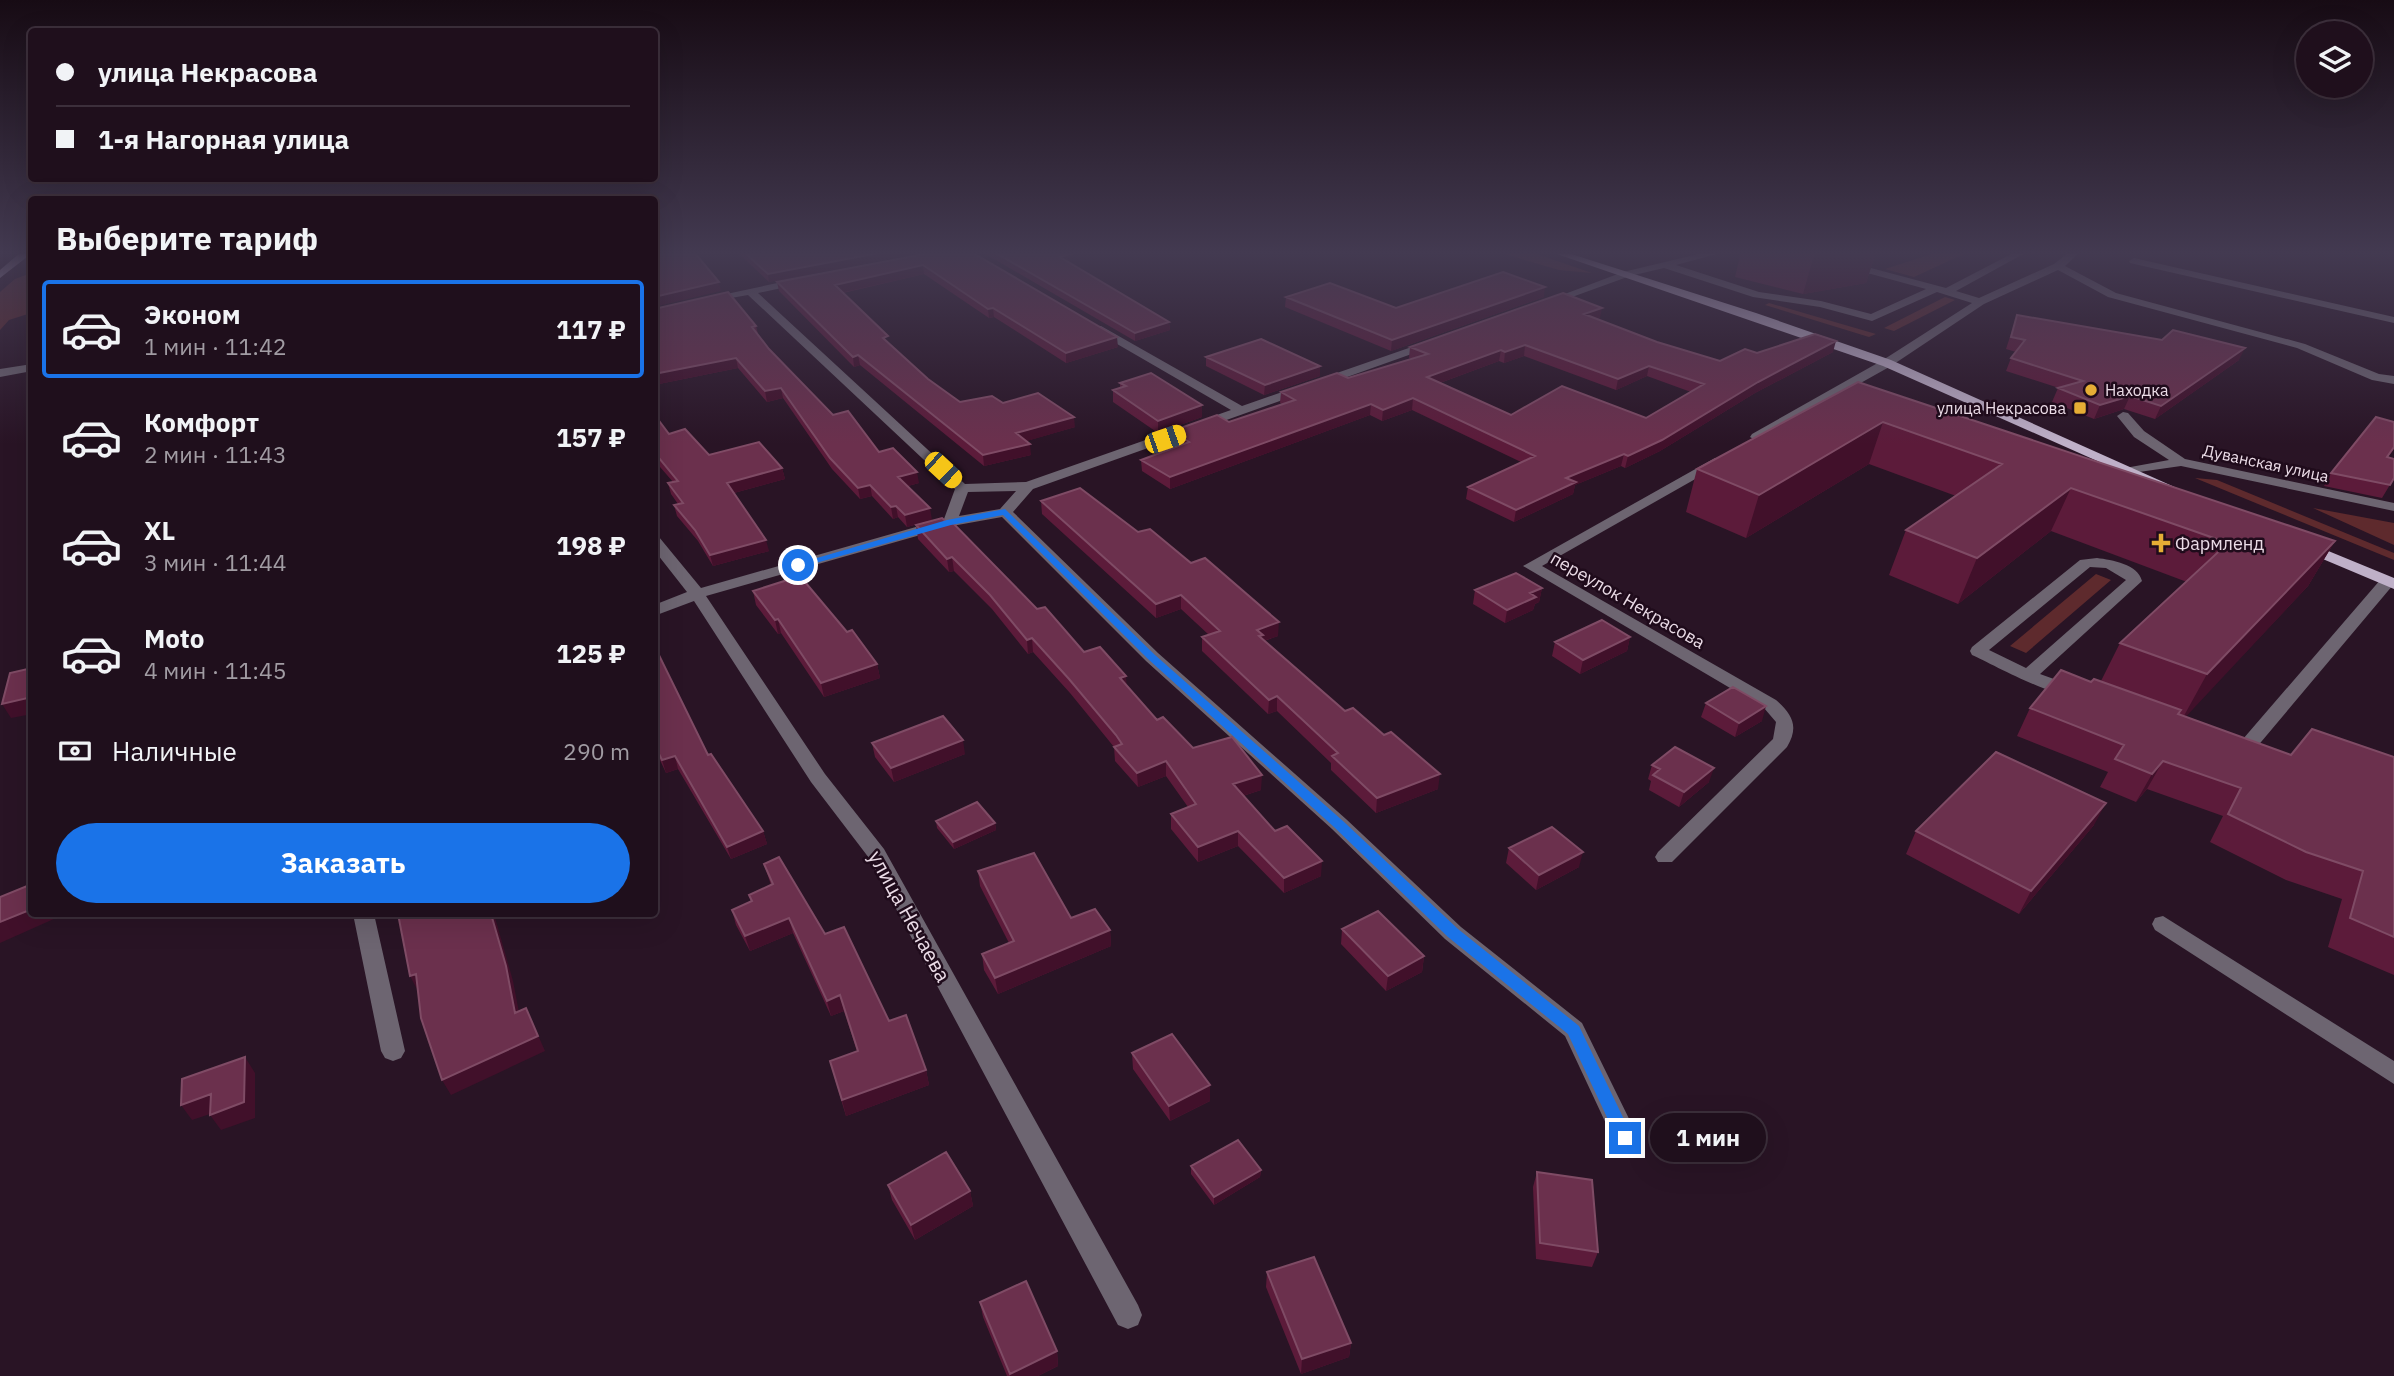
<!DOCTYPE html>
<html lang="ru">
<meta charset="utf-8">
<style>
body{margin:0;font-family:"IBM Plex Sans",sans-serif;background:#2c1d29;color:#f1f3f6;height:100vh;display:flex;flex-direction:column;font-size:26px;white-space:nowrap}
*{box-sizing:border-box;margin:0}
p{font-size:23px;color:#a19ca3}
.icon{flex:none;width:38px;height:38px;fill:none;stroke:currentColor;stroke-width:2;stroke-linecap:round;stroke-linejoin:round}
.map{position:relative;flex:1;overflow:hidden}
.details{position:absolute;left:28px;top:196px;width:630px;height:721px;display:flex;flex-direction:column;background:#1f0f1c;border-radius:7px;box-shadow:0 7px 28px #0002,0 0 0 2px #3c2f3b}
.details>*{flex:none}
.hud{position:absolute;left:28px;top:28px;width:630px;height:154px;border-radius:7px;box-shadow:0 7px 28px #0002,0 0 0 2px #3c2f3b;display:grid;align-content:center;height:154px;padding:0 28px;background:#1f0f1c}
.fabs{position:absolute;left:2296px;top:21px;display:grid;gap:14px}
.fabs a{display:grid;place-items:center;width:77px;height:77px;border-radius:50%;background:#1f0f1c;box-shadow:0 7px 28px #0002,0 0 0 2px #3c2f3b;font-size:35px}
.end{position:absolute;width:32px;height:32px;margin:-16px;border:9px solid #1a73e8;background:#fff;box-shadow:0 0 0 4px #fff}
.from{border-radius:50%}
.bubble{position:absolute;height:49px;border-radius:24px;background:#1f0f1c;box-shadow:0 7px 28px #0002,0 0 0 2px #3c2f3b;font-size:23px;font-weight:800;line-height:49px;text-align:center}
.car{position:absolute;width:21px;height:42px;margin:-21px -10px;border-radius:9px;box-shadow:0 0 5px 2px #0007;background:linear-gradient(#f5c518 24%,#345 0 40%,#f5c518 0 76%,#345 0 86%,#f5c518 0)}
.hud b{display:flex;align-items:center;gap:24px;height:66px;font-size:26px}
.hud b+b{border-top:2px solid #3c2f3b}
.hud i{width:18px;height:18px;background:#f1f3f6}
ul{padding:0;list-style:none}
li{display:flex;align-items:center;gap:21px;height:98px;margin:0 14px 10px;padding:0 14px;border:4px solid transparent;border-radius:7px}
li div{flex:1}
li b{display:block;font-size:26px}
li em{font-style:normal;font-weight:800}
li.selected{border-color:#1a73e8}
li>.icon{width:63px;height:63px;stroke-width:1.5}
h2{padding:0 28px;font-size:32px;line-height:84px}
.pay{display:flex;align-items:center;gap:18px;height:77px;padding:0 28px;font-size:26px}
.pay p{margin-inline-start:auto}
.action{display:flex;gap:14px;margin-top:auto;padding:14px 28px}
.action a{flex:1;height:80px;border-radius:42px;background:#1a73e8;color:#fff;font-size:28px;font-weight:800;line-height:80px;text-align:center}
.map>svg:first-child{display:block}
.green{fill:#5e2a2d}
.lines{fill:none;stroke-linecap:round;stroke-linejoin:round}
.minor{fill:#6d6571;fill-rule:evenodd}
.major{fill:#bfb0c8;fill-rule:evenodd}
.wall{fill:#5c1b3a;fill-rule:evenodd}
.shaded-wall{fill:#41102a}
.building{fill:#6b304d;stroke:#7f4b65;stroke-width:2;fill-rule:evenodd}
.route{fill:#1a73e8}
.poi-dot{fill:#e5ad35;stroke:#1f0b1b;stroke-width:2.5}
.labels{text-anchor:middle;dominant-baseline:central;stroke-width:5;stroke-linejoin:round;paint-order:stroke}
.far-poi-label{font-size:16px;fill:#ebdce7;stroke:#1f0b1b;text-anchor:start}
.far-street-label{font-size:16px;fill:#ebdce7;stroke:#1f0b1b}
.poi-label{font-size:18px;fill:#ebdce7;stroke:#1f0b1b;text-anchor:start}
.street-label{font-size:18px;fill:#ebdce7;stroke:#1f0b1b}
.near-street-label{font-size:21px;fill:#ebdce7;stroke:#1f0b1b}
</style>
<div class="map">
<svg width="2394" height="1376" viewBox="0 0 2394 1376">
<rect width="100%" height="100%" fill="#291425"/>
<path class="green" d="M1477 252H1531L1592 273 1559 270 1498 252Z
M1938 252H1968L1914 277 1885 269Z
M31 273V313L9 320 0 330V292L15 279Z
M1945 297 1955 300 1894 331 1884 328Z
M1769 303 1876 334 1869 337 1765 305Z
M2195 478 2217 480 2394 553V560Z
M2313 508 2394 523V545Z
M2096 574 2111 580 2026 653 2010 646Z"/>
<g class="lines">
<path class="minor" d="M1707 252H1724L1676 265 1759 292 1821 301 1871 314 1926 289 1871 274 1844 271V267L1871 268 1946 288 2015 252H2027L1956 291 1979 298 2054 264 2069 252H2080L2065 266 2116 293 2305 344 2379 374 2394 376V384L2372 380 2297 348 2108 297 2058 270 1984 304 1891 366 1757 441 1750 437 1752 434 1883 360 1972 303 1937 292 1872 321 1820 307 1753 297 1664 268 1630 276 1550 305 1541 303 1623 272Z
M2134 258 2394 317V323L2130 263 2129 261Z
M801 278 805 279V283L758 293 965 484 1026 482 1231 410 1093 330V326H1101L1242 406 1426 342H1434V346L1033 489 1013 512 1158 653 1346 819 1461 927 1582 1023 1638 1137 1634 1145 1625 1148 1616 1145 1565 1036 1445 939 1332 829 1146 661 1002 517 952 526 706 596 825 774 884 849 1138 1305 1142 1315 1138 1325 1128 1329 1118 1325 869 858 811 782 694 601 654 616V605L687 592 654 550V536L659 537 701 588 944 519 955 489 748 295 708 302 703 299ZM1016 491 1000 509 959 516 968 492Z
M32 364V371L0 377V369Z
M2123 412 2128 413 2144 431 2185 459 2394 503V511L2181 466 2125 474V468L2169 460 2134 437 2117 416Z
M1715 458 1720 459V465L1542 566 1776 700C1793 715 1799 727 1787 747L1672 862H1658L1655 857 1658 852 1773 739 1776 722 1764 708 1523 566Z
M2097 558C2112 560 2138 564 2142 581L2040 674 2076 687 2079 691 2076 695C2057 700 1992 664 1972 655L1970 651 1972 647 2080 560ZM2090 567 2106 568 2126 580 2026 668 1989 650Z
M2387 577 2394 581 2393 585 2256 748 2232 753 2225 751 2223 747 2225 743 2243 739 2381 579Z
M353 914H374L405 1051 401 1058 393 1061 385 1058 381 1051Z
M2163 916 2394 1061V1084L2155 930 2152 924 2155 918Z"/>
<path class="major" d="M21 252 32 253 0 278V270Z
M1551 252H1565L1756 313 1891 360 2179 489 2177 492H2167L1883 366Z
M2304 541 2394 578V589L2299 549 2296 546Z"/>
</g>
<path class="wall" d="M737 252H924L769 282Z
M935 252 1118 347 1066 363 994 317 989 318 924 274 843 293 889 343 928 379 960 402 1003 403 1075 427 1026 441 1031 455 984 466 860 365 854 367 779 291 777 282Z
M973 252H1063L1070 262H1069L1169 322 1170 330 1135 341 982 252Z
M1741 252H1876L1866 283 1803 294 1735 277Z
M1286 297 1396 308 1544 297 1391 351 1285 307Z
M654 309 756 326 758 334 769 349 833 415 919 483 908 486 932 520 907 527 898 517 893 519 872 496 860 499 832 469 783 398 767 402 738 368 654 385Z
M2017 315 2239 360 2155 419 2124 409 2094 419 2052 402 2058 388H2059L2006 371 2011 358 2016 352 2006 349Z
M1600 318 1597 319 1657 342 1720 361 1757 353 1833 352 1755 393 1660 451 1625 468 1621 466 1575 485 1573 494 1514 522 1466 499 1468 487 1521 462 1412 410 1382 421 1370 415 1170 489 1142 471 1141 460 1178 446 1172 442V431L1229 422 1282 404 1280 403 1281 392 1348 378 1412 359 1409 358 1410 347ZM1524 356 1616 390 1647 376 1691 392 1646 418 1511 415 1440 383 1499 361 1504 363Z
M1206 357 1320 366V376L1264 395 1206 366Z
M1858 382 2335 541 2308 586 2185 716 2291 755 2394 757V975L2328 947 2342 899 2286 880 2210 842 2223 816 2147 789 2136 802 2100 787 2108 772 2017 736 2030 708 2091 682 2101 681 2120 643 2187 582 2051 531 1958 604 1889 575 1906 530 1956 496 1869 464 1746 538 1686 512 1697 469Z
M1120 383 1202 405V417L1158 433 1113 402V390L1120 388Z
M654 414 669 434 709 455 782 468 785 479 734 493 769 551 713 566 698 541 677 516 674 505 678 504 671 494 668 483 673 482 654 460Z
M2394 422V449L2388 457 2394 478 2382 498 2324 486 2331 473Z
M1041 501 1138 532 1191 563 1278 636 1264 641 1345 711 1438 789 1376 813 1331 770V763L1277 711 1268 714 1202 651V637L1209 635 1181 609 1156 618 1042 514Z
M916 525 1037 609 1084 652 1127 686 1157 720 1193 748 1261 790 1243 796 1275 831 1321 876 1284 893 1238 846 1198 862 1171 829V814L1188 807 1166 776 1138 787 1115 761 1114 747 1070 693 1033 652 1028 654 992 609 954 571 949 572 918 539Z
M1542 588 1539 602 1535 604 1533 610 1505 623 1473 604 1475 590Z
M753 591 847 632 877 664 880 678 824 697 781 633 778 634 756 605Z
M1630 637 1627 651 1580 674 1552 656 1555 642Z
M654 645 708 755 763 831 767 844 731 859 678 769 666 773 654 747Z
M1706 703 1762 721 1735 737 1701 717Z
M872 743 965 754 894 782 875 757Z
M1652 765 1709 782 1679 807 1649 790 1651 781 1648 779Z
M936 821 995 823 996 830 954 849 937 828Z
M2094 825 2019 914 1906 854 1916 831Z
M1509 848 1579 867 1536 890 1506 863Z
M764 864 825 934 926 1070 929 1085 846 1116 834 1076 857 1051 844 1011 831 1016 793 933 750 951 736 925 732 910 751 902 749 895 771 885Z
M978 871 1071 918 1110 930 1111 946 998 994 984 970 982 954 1009 943 980 886Z
M1342 929 1424 956 1422 972 1386 991 1341 944Z
M1132 1053 1210 1101 1170 1121 1133 1069Z
M1191 1166 1261 1170 1260 1177 1214 1205 1191 1174Z
M1537 1172 1598 1252 1592 1267 1536 1259 1533 1187Z
M888 1185 970 1191 973 1206 915 1240 892 1200Z
M1267 1272 1351 1343 1349 1357 1301 1374 1266 1287Z
M980 1302 1057 1351 1058 1366 1038 1376H1007L983 1317Z"/>
<path class="shaded-wall" d="M884 252H924L769 282 768 274Z
M1815 252H1876L1866 283 1803 294Z
M1070 254V262L1061 265 1060 257Z
M923 265 924 274 836 294 835 285Z
M719 282 721 291 654 307V297Z
M1545 287 1544 297 1391 351 1392 340Z
M993 308 994 317 989 318 988 309Z
M1602 308 1600 318 1582 324 1584 314Z
M1169 322 1170 330 1135 341V333Z
M1117 337 1118 347 1066 363V353Z
M1836 341 1833 352 1755 393 1660 451 1625 468 1628 456 1758 382Z
M1525 345 1524 356 1504 363 1505 352Z
M2245 348 2239 360 2155 419 2161 406Z
M1501 350 1499 361 1426 388 1427 377Z
M858 355 860 365 854 367 853 357Z
M736 358 738 368 654 385V374Z
M1320 366V376L1264 395 1265 385Z
M1649 366 1647 376 1616 390 1618 379Z
M781 388 783 398 767 402 765 391Z
M2130 396 2124 409 2094 419 2100 405Z
M1413 398 1412 410 1382 421 1383 410Z
M1371 404 1370 415 1170 489V477Z
M1202 405V417L1158 433V421Z
M1074 417 1075 427 1017 444 1016 433Z
M1883 422 1869 464 1746 538 1759 495Z
M1030 444 1031 455 984 466 983 455Z
M1624 454 1621 466 1575 485 1573 494 1514 522 1516 510 1566 478Z
M782 468 785 479 730 494 727 483Z
M917 472 919 483 900 488 898 477Z
M870 485 872 496 860 499 858 488Z
M2071 488 2051 531 1958 604 1977 558Z
M896 506 898 517 893 519 891 507Z
M930 508 932 520 907 527 905 515Z
M766 540 769 551 713 566 710 555Z
M2335 541 2308 586 2180 723 2207 674Z
M952 557 954 571 949 572 947 559Z
M1542 588 1539 602 1535 604 1533 610 1505 623 1507 610 1530 593Z
M1181 595V609L1156 618V604Z
M778 619 781 633 778 634 775 620Z
M1279 622 1278 636 1263 641 1262 648 1257 630Z
M1630 637 1627 651 1580 674 1583 660Z
M1032 638 1033 652 1028 654 1027 640Z
M877 664 880 678 824 697 821 683Z
M1126 676 1127 690 1120 678Z
M1277 696V711L1268 714 1269 700Z
M32 697V714L11 718 2 704Z
M1766 706 1762 721 1735 737 1739 723Z
M963 740 965 754 894 782 891 768Z
M675 756 678 769 666 773 662 760Z
M1166 761V776L1138 787 1137 773Z
M2163 761 2147 789 2136 802 2152 774Z
M1714 768 1709 782 1679 807 1684 792Z
M1440 774 1438 789 1376 813 1377 798Z
M1262 775 1261 790 1233 799V784Z
M2106 803 2094 825 2019 914 2031 891Z
M995 823 996 830 954 849 953 842Z
M763 831 767 844 731 859 727 847Z
M1238 831V846L1198 862V847Z
M1583 852 1579 867 1536 890 1539 875Z
M1322 861 1321 876 1284 893V878Z
M32 909V914H65L0 943V922Z
M491 914H494L513 981 522 1028 515 1013Z
M789 918 793 933 750 951 745 936Z
M1110 930 1111 946 998 994 995 978Z
M1424 956 1422 972 1386 991 1388 976Z
M416 974 418 991 410 976Z
M840 995 844 1011 831 1016 827 1001Z
M526 1008 545 1051 451 1095 442 1080Z
M245 1057 255 1073V1118L221 1130 210 1115Z
M926 1070 929 1085 846 1116 842 1100Z
M1210 1085V1101L1170 1121 1169 1106Z
M211 1094 222 1110 192 1120 181 1105Z
M1261 1170 1260 1177 1214 1205V1197Z
M970 1191 973 1206 915 1240 911 1225Z
M1351 1343 1349 1357 1301 1374 1302 1359Z
M1057 1351 1058 1366 1038 1376H1010V1374Z"/>
<path class="building" d="M654 252H694L719 282 654 297Z
M744 252H884L768 274Z
M935 252 973 253 1117 337 1066 353 993 308 988 309 923 265 835 285 888 336 883 338 928 379 960 402 992 396 1003 403 1038 393 1074 417 1016 433 1030 444 983 455 858 355 853 357 777 282Z
M994 252H1063L1070 254 1060 257 1169 322 1135 333Z
M1503 272 1545 287 1392 340 1286 297 1330 283 1396 308Z
M728 292 756 326 752 327 769 349 833 415 848 411 879 452 893 448 917 472 898 477 930 508 905 515 896 506 891 507 870 485 858 488 830 458 781 388 765 391 736 358 654 374V309Z
M1563 293 1602 308 1584 314 1657 342 1720 361 1745 349 1757 353 1815 334 1836 341 1758 382 1662 440 1628 456 1624 454 1566 478 1576 482 1516 510 1468 487 1535 456 1413 398 1383 410 1371 404 1170 477 1141 460 1189 442 1172 431 1217 415 1229 422 1295 400 1281 392 1337 373 1348 378 1428 354 1410 347ZM1525 345 1618 379 1649 366 1704 384 1646 418 1562 386 1511 415 1427 377 1501 350 1505 352Z
M2017 315 2162 340 2173 330 2245 348 2161 406 2130 396 2100 405 2058 388 2083 381 2011 358 2025 340 2011 337Z
M1261 339 1320 366 1265 385 1206 357Z
M1151 373 1202 405 1158 421 1113 390 1126 386 1120 383Z
M1858 382 2335 541 2207 674 2120 643 2228 543 2071 488 1977 558 1906 530 2002 464 1883 422 1759 495 1697 469Z
M654 414 669 434 685 429 709 455 759 442 782 468 727 483 766 540 710 555 695 530 674 505 683 503 668 483 678 481 654 452Z
M2376 417 2394 422V447L2387 457 2394 459V478L2390 485 2331 473Z
M1080 488 1138 532 1150 529 1191 563 1205 558 1279 622 1257 630 1263 635 1259 636 1345 711 1353 708 1384 735 1391 732 1440 774 1377 798 1332 756 1338 753 1277 696 1269 700 1202 637 1220 631 1181 595 1156 604 1041 501Z
M942 518 949 524 953 523 1037 609 1045 607 1084 652 1100 647 1126 676 1120 678 1157 720 1163 717 1193 748 1232 737 1262 775 1233 784 1275 831 1287 826 1322 861 1284 878 1238 831 1198 847 1171 814 1196 804 1166 761 1137 773 1114 747 1122 744 1116 735 1069 679 1032 638 1027 640 990 595 952 557 947 559 916 525Z
M1516 573 1542 588 1530 593 1536 597 1507 610 1475 590Z
M800 576 847 632 852 630 877 664 821 683 778 619 775 620 753 591Z
M1602 620 1630 637 1583 660 1555 642Z
M654 645 708 755 711 754 763 831 727 847 675 756 662 760 654 744Z
M32 668V697L2 704 10 673Z
M2061 670 2091 682 2094 679 2181 710 2178 714 2291 755 2312 729 2394 757V937L2350 918 2363 871 2306 852 2228 814 2241 788 2163 761 2152 774 2115 759 2124 745 2030 708Z
M1733 687 1766 706 1739 723 1706 703Z
M943 716 963 740 891 768 872 743Z
M1675 747 1714 768 1684 792 1653 775 1660 769 1652 765Z
M1996 752 2106 803 2031 891 1916 831Z
M977 802 995 823 953 842 936 821Z
M1552 827 1583 852 1539 875 1509 848Z
M1034 853 1071 918 1095 909 1110 930 995 978 982 954 1014 941 978 871Z
M779 857 825 934 844 927 889 1021 906 1015 926 1070 842 1100 830 1061 858 1051 840 995 827 1001 789 918 745 936 732 910 752 901 749 895 773 884 764 864Z
M32 884V909L0 922V897Z
M1378 911 1424 956 1388 976 1342 929Z
M398 914H491L506 966 515 1013 526 1008 538 1036 442 1080 421 1018 416 974 410 976Z
M1172 1034 1210 1085 1169 1106 1132 1053Z
M245 1057 244 1102 210 1115 211 1094 181 1105 182 1079Z
M1238 1140 1261 1170 1214 1197 1191 1166Z
M946 1152 970 1191 911 1225 888 1185Z
M1537 1172 1592 1180 1598 1252 1540 1243Z
M1314 1257 1351 1343 1302 1359 1267 1272Z
M1026 1281 1057 1351 1010 1374 980 1302Z"/>
<linearGradient id="sky" x2="0" y2="1"><stop stop-color="#170b14"/><stop offset="0.57" stop-color="#433a51"/><stop offset="1" stop-color="#433a51" stop-opacity="0"/></linearGradient>
<rect width="2394" height="444" fill="url(#sky)"/>
<path class="route" d="M1005 509 1155 655 1343 821 1458 929 1579 1026 1633 1138 1631 1143H1619L1568 1034 1448 937 1334 827 1148 659 1003 515 951 525 798 568 793 565 947 520Z"/>
<g class="poi-dot">
<circle cx="2091" cy="390" r="7"/>
<rect x="2073" y="401" width="14" height="14" rx="3.5"/>
<path d="M2157.5 532.5h7v7h7v7h-7v7h-7v-7h-7v-7h7z"/>
</g>
<g class="labels">
<g class="far-poi-label">
<text x="2105" y="390">Находка</text>
<text x="2066" y="408" text-anchor="end">улица Некрасова</text>
</g>
<g class="far-street-label">
<text transform="translate(2266 463) rotate(12)">Дуванская улица</text>
</g>
<g class="poi-label">
<text x="2175" y="543">Фармленд</text>
</g>
<g class="street-label">
<text transform="translate(1628 600) rotate(30)">переулок Некрасова</text>
</g>
<g class="near-street-label">
<text transform="translate(910 916) rotate(61)">улица Нечаева</text>
</g>
</g>
</svg>
<div class="fabs">
<a><svg class="icon" aria-label="layers" viewBox="0 0 24 24"><path d="M12 4l9 5-9 5-9-5zM3 14l9 5 9-5"/></svg></a>
</div>
<i class="end from" style="left:798px;top:565px"></i>
<i class="end" style="left:1625px;top:1138px"></i>
<div class="bubble" style="left:1650px;top:1113px;width:116px">1 мин</div>
<i class="car" style="left:1165px;top:439px;rotate:71deg"></i>
<i class="car" style="left:943px;top:470px;rotate:133deg"></i>
<div class="hud">
<b><i class="from"></i>улица Некрасова</b>
<b><i></i>1-я Нагорная улица</b>
</div>
<section class="details">
<h2>Выберите тариф</h2>
<ul>
<li class="selected"><svg class="icon" aria-label="car" viewBox="0 0 24 24"><path d="M5 17H2v-5l4-1 3-4h7l3 4 3 1v5h-3M9 17h6M6 11h13"/><circle cx="7" cy="17" r="2"/><circle cx="17" cy="17" r="2"/></svg><div><b>Эконом</b><p>1 мин · 11:42</p></div><em>117 ₽</em></li>
<li><svg class="icon" aria-label="car" viewBox="0 0 24 24"><path d="M5 17H2v-5l4-1 3-4h7l3 4 3 1v5h-3M9 17h6M6 11h13"/><circle cx="7" cy="17" r="2"/><circle cx="17" cy="17" r="2"/></svg><div><b>Комфорт</b><p>2 мин · 11:43</p></div><em>157 ₽</em></li>
<li><svg class="icon" aria-label="car" viewBox="0 0 24 24"><path d="M5 17H2v-5l4-1 3-4h7l3 4 3 1v5h-3M9 17h6M6 11h13"/><circle cx="7" cy="17" r="2"/><circle cx="17" cy="17" r="2"/></svg><div><b>XL</b><p>3 мин · 11:44</p></div><em>198 ₽</em></li>
<li><svg class="icon" aria-label="car" viewBox="0 0 24 24"><path d="M5 17H2v-5l4-1 3-4h7l3 4 3 1v5h-3M9 17h6M6 11h13"/><circle cx="7" cy="17" r="2"/><circle cx="17" cy="17" r="2"/></svg><div><b>Moto</b><p>4 мин · 11:45</p></div><em>125 ₽</em></li>
</ul>
<div class="pay"><svg class="icon" aria-label="cash" viewBox="0 0 24 24"><path d="M3 7h18v10H3z"/><circle cx="12" cy="12" r="2"/></svg>Наличные<p>290 m</p></div>
<div class="action"><a>Заказать</a></div>
</section>
</div>
